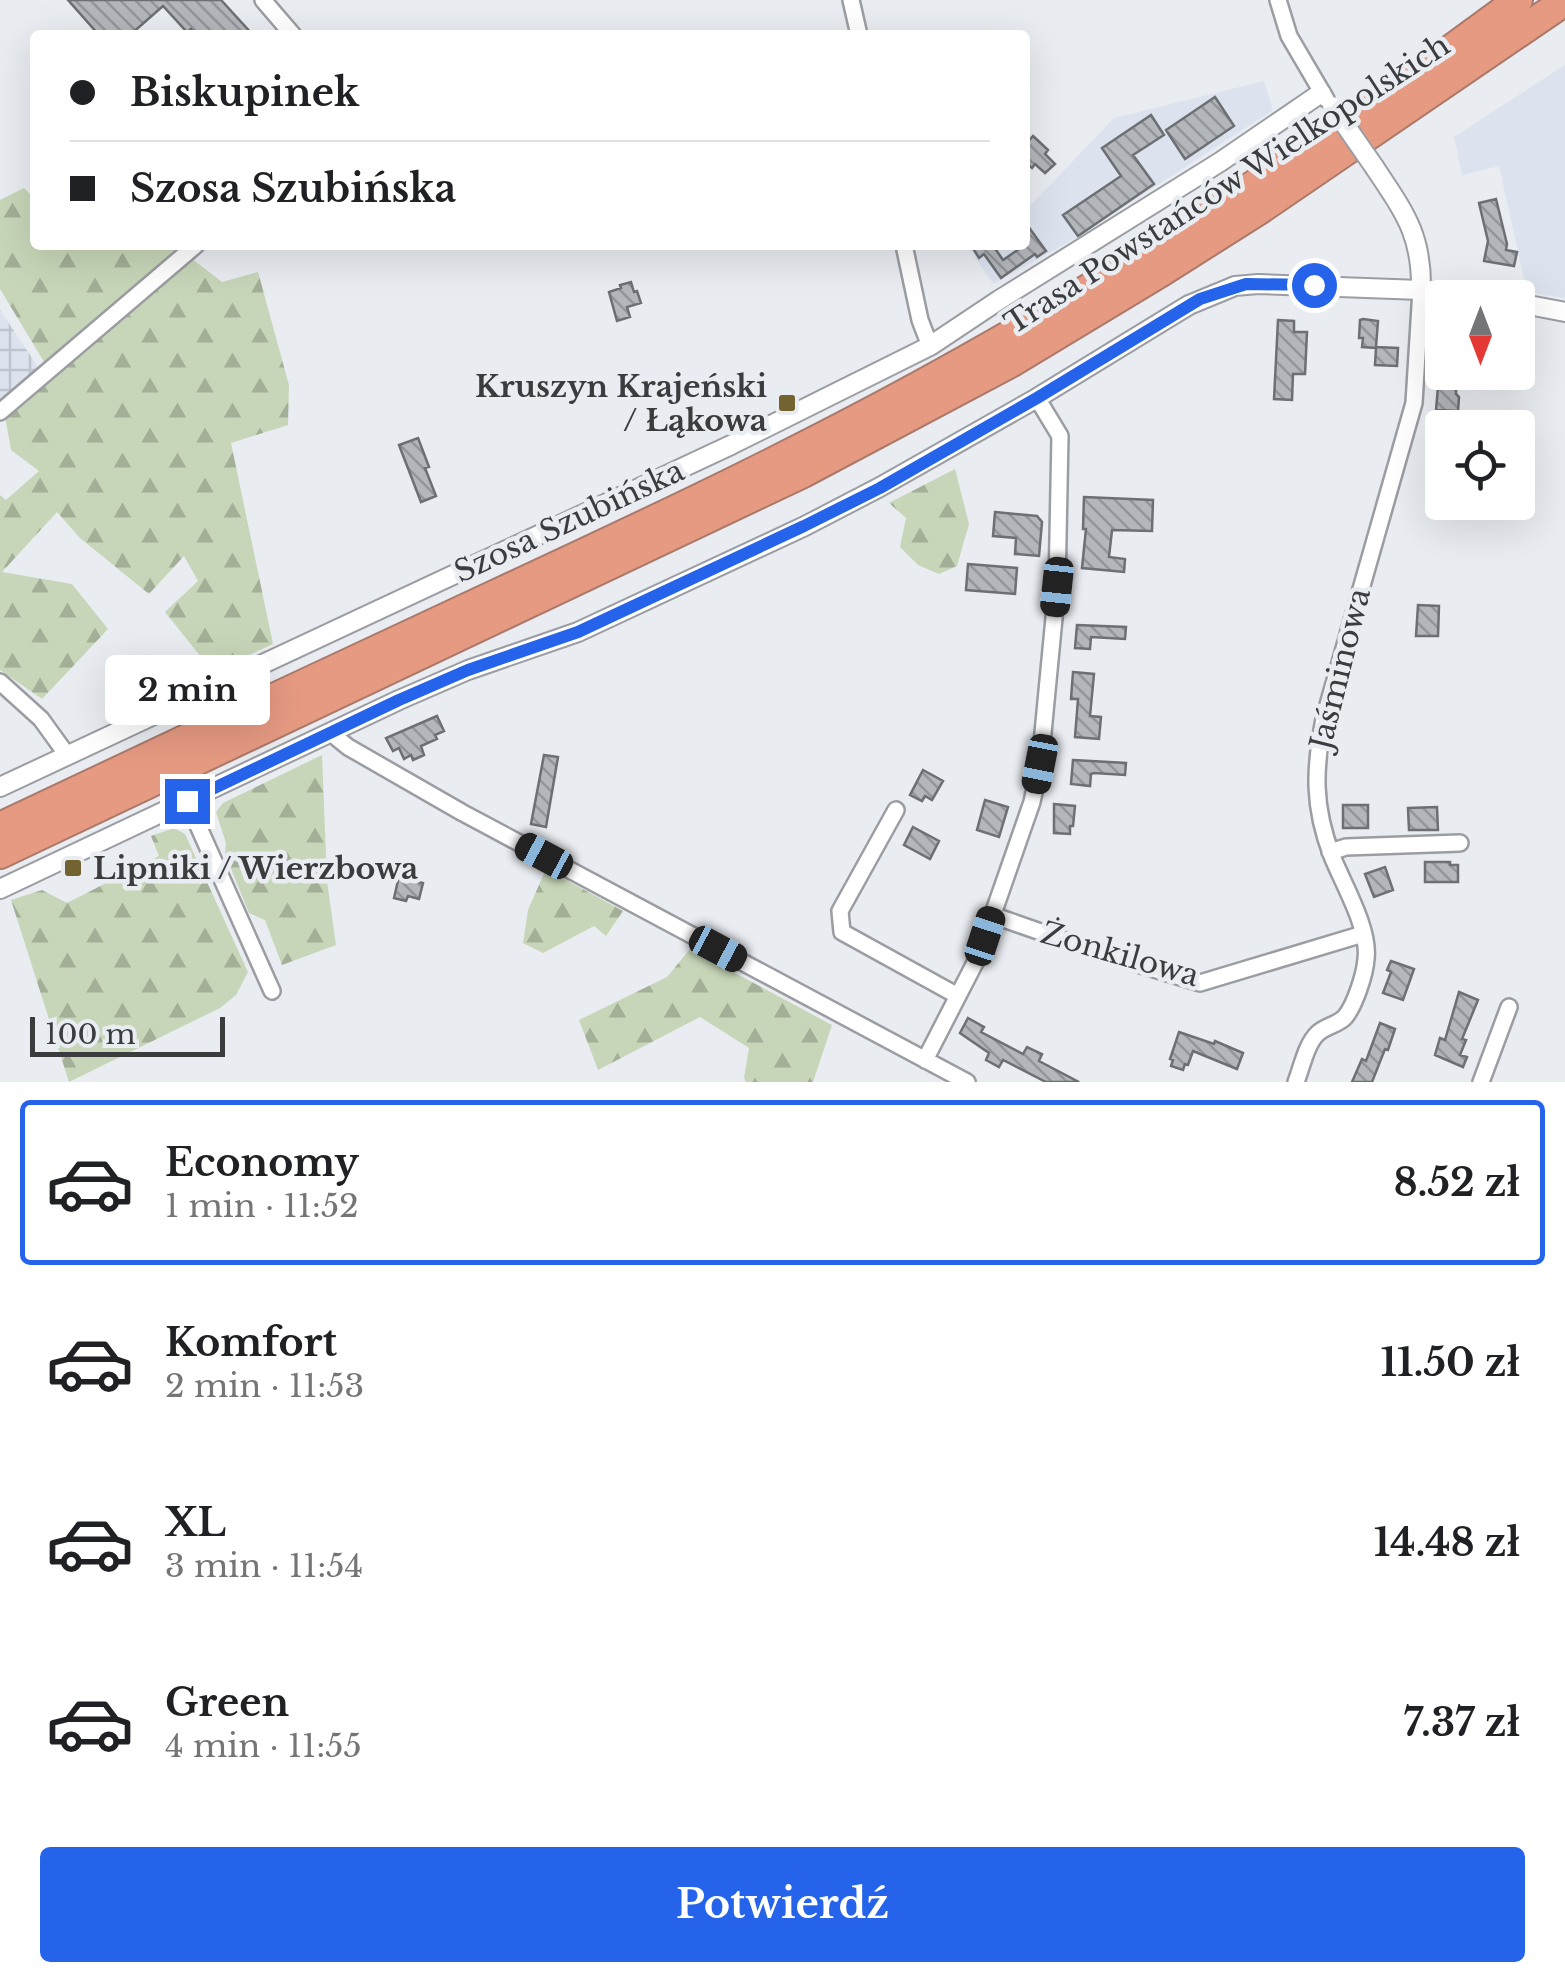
<!DOCTYPE html>
<html lang="pl">
<meta charset="utf-8">
<style>
body{margin:0;font-family:"Libre Baskerville",serif;background:#f6f6f6;color:#202124;height:100vh;display:flex;flex-direction:column;font-size:38px;white-space:nowrap}
*{box-sizing:border-box;margin:0}
p{font-size:32px;color:#757577}
.icon{flex:none;width:55px;height:55px;fill:none;stroke:currentColor;stroke-width:2;stroke-linecap:round;stroke-linejoin:round}
.map{position:relative;height:1082px;overflow:hidden}
.details{display:flex;flex-direction:column;background:#fff;flex:1}
.details>*{flex:none}
.guide{position:absolute;left:30px;top:30px;width:1000px;height:220px;border-radius:10px;box-shadow:0 10px 40px #0002;display:grid;align-content:center;height:220px;padding:0 40px;background:#fff}
.needle{width:65px;rotate:180deg}
.fabs{position:absolute;left:1425px;top:280px;display:grid;gap:20px}
.fabs a{display:grid;place-items:center;width:110px;height:110px;border-radius:10px;background:#fff;box-shadow:0 10px 40px #0002;font-size:50px}
.scale{position:absolute;left:30px;bottom:25px;width:195px;box-sizing:border-box;padding-left:10px;border:5px solid #3a3c3e;border-top:0;font-size:28px;line-height:35px;white-space:nowrap;color:#3a3c3e;-webkit-text-stroke:8px #e9ecf1;paint-order:stroke}
.end{position:absolute;width:45px;height:45px;margin:-22px;border:12px solid #2563eb;background:#fff;box-shadow:0 0 0 5px #fff}
.from{border-radius:50%}
.bubble{position:absolute;height:70px;border-radius:10px;background:#fff;box-shadow:0 10px 40px #0002;font-size:32px;font-weight:700;line-height:70px;text-align:center}
.car{position:absolute;width:30px;height:60px;margin:-30px -15px;border-radius:12px;box-shadow:0 0 8px 2px #0007;background:linear-gradient(#222 24%,#8ab4d8 0 40%,#222 0 76%,#8ab4d8 0 86%,#222 0)}
.guide b{display:flex;align-items:center;gap:35px;height:95px;font-size:38px}
.guide b+b{border-top:2px solid #e0e0e0}
.guide i{width:25px;height:25px;background:#202124}
ul{padding:18px 0 0;list-style:none}
li{display:flex;align-items:center;gap:30px;height:165px;margin:0 20px 15px;padding:0 20px;border:5px solid transparent;border-radius:10px}
li div{flex:1}
li b{display:block;font-size:38px}
li em{font-style:normal;font-weight:700}
li.on{border-color:#2563eb}
li>.icon{width:90px;height:90px;stroke-width:1.5}
.action{display:flex;gap:20px;margin-top:auto;padding:20px 40px}
.action a{flex:1;height:115px;border-radius:10px;background:#2563eb;color:#fff;font-size:40px;font-weight:700;line-height:115px;text-align:center}
.map>svg:first-child{display:block}
.built{fill:#dce3ef}
.industrial{fill:url(#industrial-grid)}
.forest{fill:url(#forest-firs)}
.building{fill:url(#building-back-hatch);stroke:#6c6f73;stroke-width:2.5}
.lines{fill:none;stroke-linecap:round;stroke-linejoin:round}
.minor-casing{stroke:#9b9da2;stroke-width:20}
.tertiary-casing{stroke:#9b9da2;stroke-width:22}
.motorway-casing{stroke:#aa796a;stroke-width:32}
.minor{stroke:#fff;stroke-width:15}
.tertiary{stroke:#fff;stroke-width:18}
.motorway{stroke:#e69a82;stroke-width:28}
.tertiary-bridge-casing{stroke:#9b9da2;stroke-width:22;stroke-linecap:butt}
.tertiary-bridge{stroke:#fff;stroke-width:18}
.route{stroke:#2563eb;stroke-width:12}
.poi-dot{fill:#726331;stroke:#e9ecf1;stroke-width:4}
.labels{text-anchor:middle;dominant-baseline:central;stroke-width:9;stroke-linejoin:round;paint-order:stroke}
.street-label{font-size:30px;fill:#3a3c3e;stroke:#e9ecf1}
.poi-label{font-size:30px;font-weight:bold;fill:#3a3c3e;stroke:#e9ecf1;text-anchor:end}
</style>
<div class="map">
<svg width="1565" height="1082" viewBox="0 0 1565 1082">
<defs>
<pattern id="industrial-grid" width="8" height="8" patternUnits="userSpaceOnUse" patternTransform="scale(2.5)"><rect width="8" height="8" fill="#dce3ef"/><path d="M0 4h8M4 0v8" fill="none" stroke="#bec4ce"/></pattern>
<pattern id="forest-firs" width="22" height="20" patternUnits="userSpaceOnUse" patternTransform="scale(2.5)"><rect width="22" height="20" fill="#c7d6b8"/><path d="M5 1l3.5 6h-7zM16 11l3.5 6h-7z" fill="#a3af97"/></pattern>
<pattern id="building-back-hatch" width="6" height="6" patternUnits="userSpaceOnUse" patternTransform="scale(2.5)"><rect width="6" height="6" fill="#b3b6bb"/><path d="M-1 5l2 2M0 0l6 6M5-1l2 2" fill="none" stroke="#939599"/></pattern>
</defs>
<rect width="100%" height="100%" fill="#e9ecf1"/>
<path class="built" d="M1565 65V298L1527 292 1499 166 1462 175 1454 137Z
M1264 81 1273 110 1079 236 993 284 967 245H1025V198L1031 205 1114 118Z"/>
<path class="industrial" d="M0 310 44 376 0 412Z"/>
<path class="forest" d="M24 188 35 199V245H79L81 247 85 245H174L222 282 258 272 289 385 288 425 231 443 273 644 213 672 165 612 198 581 184 556 149 594 80 538 57 512 2 572 72 584 108 629 42 699 0 670V495L6 500 39 471 11 450 5 416 52 375 0 289V200Z
M955 469 969 524 957 566 939 574 918 565 900 547 906 518 889 503Z
M322 755 327 881 336 945 282 965 265 920 249 913 225 854 226 843 216 812 223 803Z
M174 828 185 834 248 972 236 995 220 1008 69 1082 11 900 42 890 67 903 159 856 151 836Z
M546 869 623 911 606 936 594 926 543 953 523 943 528 910Z
M690 949 832 1025 813 1082H746L744 1078 749 1048 700 1017 598 1070 579 1020 667 977Z"/>
<path class="building" d="M68 0H221L253 35H196L191 29 187 32 163 6 130 35H99Z
M1215 97 1234 126 1185 159 1166 130Z
M1151 115 1164 135 1133 155 1154 184 1078 236 1063 215 1121 176 1102 148Z
M1033 136 1048 150 1045 154 1055 164 1045 173 1035 164 1032 168 1025 162V145Z
M1496 199 1507 244 1506 250 1517 252 1514 266 1484 261 1488 241 1479 203Z
M1025 222 1046 251 1037 257 1035 254 1001 278 984 254 979 258 971 245H997L994 247 1003 260 1025 245Z
M631 282 634 292 637 291 641 303 627 307 630 317 617 321 609 292 621 288 620 285Z
M1363 319 1378 321 1376 347 1398 348 1397 366 1375 365 1376 348 1362 347 1363 338H1359L1360 320Z
M1278 320 1294 321V332H1307L1305 374H1293L1292 400 1274 399Z
M1444 381 1451 387H1456V394L1459 397 1458 411 1436 410 1438 387Z
M418 438 429 467 425 468 436 496 421 502 399 445Z
M1084 497 1153 500 1152 531 1112 530 1109 557 1125 559 1124 572 1082 568 1086 529H1083Z
M995 512 1037 516 1042 522 1039 556 1015 554 1016 538 993 536Z
M968 564 1017 568 1015 594 966 590Z
M1418 605 1439 606 1438 636H1416Z
M1077 625 1126 627 1125 639 1091 637 1090 649 1075 648Z
M1073 672 1094 674 1090 716 1101 717 1099 739 1075 737 1078 699H1071Z
M437 716 444 731 435 735 437 739 421 746 424 755 413 760 411 755 404 759 399 748 393 751 386 738Z
M544 755 558 757 546 827 531 824Z
M1073 760 1126 763 1125 775 1094 773 1091 774 1090 786 1071 784Z
M923 770 943 781 932 800 925 796 922 801 910 795Z
M985 800 1008 807 999 837 977 830Z
M1054 804 1075 806 1073 826H1070V834L1054 833Z
M1343 805H1368V828H1343Z
M1437 807 1438 830H1409L1408 808Z
M913 827 939 841 930 859 904 845Z
M1425 862H1450V865H1458V882H1425Z
M1385 867 1393 890 1374 897 1365 874Z
M400 872 417 876 416 881 423 883 419 899 408 896 406 901 394 898Z
M1391 961 1414 969 1403 1000 1383 993 1391 972 1387 970Z
M1459 992 1478 1000 1462 1039 1466 1040 1460 1055 1467 1057 1463 1067 1435 1055 1440 1038 1445 1040Z
M968 1018 984 1027 981 1032 1023 1054 1027 1047 1042 1054 1039 1061 1079 1082H1046L1003 1060 999 1067 986 1060 989 1053 960 1033Z
M1380 1023 1395 1029 1388 1050 1385 1049 1372 1082H1352L1362 1059 1366 1061Z
M1179 1032 1214 1044 1215 1041 1243 1053 1237 1069 1193 1051 1188 1065 1185 1064 1183 1070 1171 1066 1173 1060 1170 1059Z"/>
<g class="lines">
<g class="minor-casing">
<path id="minor" d="M263 0 293 35
M851 0 859 35
M1278 0 1289 36 1326 99
M904 245 920 320 930 346
M0 412 196 245
M0 682 41 719 67 755
M334 730 337 738 348 747 463 813 967 1082
M187 801 272 991
M896 810 840 911 842 932 958 996
M1330 852 1346 847 1460 843
M992 915 1101 953 1200 983 1363 934
M925 1060 978 957 1032 802 1040 764 1057 587 1060 436 1037 398
M1296 1082C1302 1067 1306 1044 1318 1033 1326 1026 1339 1024 1345 1017 1355 1005 1365 974 1366 959 1370 929 1343 884 1332 856 1313 807 1314 770 1324 719L1414 403 1421 290
M1481 1082 1509 1007"/>
</g>
<g class="tertiary-casing">
<path id="tertiary" d="M1375 168C1404 212 1422 234 1421 290
M1518 303 1565 312
M0 787 731 445 930 346 999 300 1220 162 1321 93
M0 889 399 700 468 670 578 632 805 526 880 487 1037 398 1189 305 1235 286 1258 284 1421 290 1483 298"/>
</g>
<g class="motorway-casing">
<path id="motorway" d="M0 827C168 747 336 669 505 590 660 518 815 445 964 361 1156 253 1342 132 1518 0
M0 854 803 473 1012 362 1161 272 1259 210 1565 1"/>
</g>
<use href="#minor" class="minor"/>
<use href="#tertiary" class="tertiary"/>
<use href="#motorway" class="motorway"/>
<g class="tertiary-bridge-casing">
<path id="tertiary-bridge" d="M1332 106 1375 168"/>
</g>
<use href="#tertiary-bridge" class="tertiary-bridge"/>
</g>
<g class="lines">
<path class="route" d="M187 801 399 700 468 670 578 632 804 526 880 488 1037 398 1200 299 1246 284 1314 285"/>
</g>
<g class="poi-dot">
<rect x="777" y="393" width="20" height="20" rx="5"/>
<rect x="63" y="858" width="20" height="20" rx="5"/>
</g>
<g class="labels">
<g class="street-label">
<text transform="translate(1227 184) rotate(-33)">Trasa Powstańców Wielkopolskich</text>
<text transform="translate(569 521) rotate(-25)">Szosa Szubińska</text>
<text transform="translate(1340 669) rotate(-76)">Jaśminowa</text>
<text transform="translate(1120 954) rotate(16)">Żonkilowa</text>
</g>
<g class="poi-label">
<text x="767" y="386">Kruszyn Krajeński<tspan x="767" dy="34">/ Łąkowa</tspan></text>
<text x="93" y="868" text-anchor="start">Lipniki / Wierzbowa</text>
</g>
</g>
</svg>
<div class="fabs">
<a><svg class="needle" viewBox="-14 -14 28 28"><path d="M0-13l5 13h-10z" fill="#e53935"/><path d="M0 13l5-13h-10z" fill="#757577"/></svg></a>
<a><svg class="icon" aria-label="locate" viewBox="0 0 24 24"><circle cx="12" cy="12" r="6"/><path d="M12 2v4M12 18v4M2 12h4M18 12h4"/></svg></a>
</div>
<div class="scale">100 m</div>
<i class="end from" style="left:1314px;top:285px"></i>
<i class="end" style="left:187px;top:801px"></i>
<div class="bubble" style="left:105px;top:655px;width:165px">2 min</div>
<i class="car" style="left:1057px;top:587px;rotate:186deg"></i>
<i class="car" style="left:1040px;top:764px;rotate:191deg"></i>
<i class="car" style="left:544px;top:856px;rotate:298deg"></i>
<i class="car" style="left:985px;top:936px;rotate:18deg"></i>
<i class="car" style="left:718px;top:949px;rotate:118deg"></i>
<div class="guide">
<b><i class="from"></i>Biskupinek</b>
<b><i></i>Szosa Szubińska</b>
</div>
</div>
<section class="details">
<ul>
<li class="on"><svg class="icon" aria-label="car" viewBox="0 0 24 24"><path d="M5 17H2v-5l4-1 3-4h7l3 4 3 1v5h-3M9 17h6M6 11h13"/><circle cx="7" cy="17" r="2"/><circle cx="17" cy="17" r="2"/></svg><div><b>Economy</b><p>1 min · 11:52</p></div><em>8.52 zł</em></li>
<li><svg class="icon" aria-label="car" viewBox="0 0 24 24"><path d="M5 17H2v-5l4-1 3-4h7l3 4 3 1v5h-3M9 17h6M6 11h13"/><circle cx="7" cy="17" r="2"/><circle cx="17" cy="17" r="2"/></svg><div><b>Komfort</b><p>2 min · 11:53</p></div><em>11.50 zł</em></li>
<li><svg class="icon" aria-label="car" viewBox="0 0 24 24"><path d="M5 17H2v-5l4-1 3-4h7l3 4 3 1v5h-3M9 17h6M6 11h13"/><circle cx="7" cy="17" r="2"/><circle cx="17" cy="17" r="2"/></svg><div><b>XL</b><p>3 min · 11:54</p></div><em>14.48 zł</em></li>
<li><svg class="icon" aria-label="car" viewBox="0 0 24 24"><path d="M5 17H2v-5l4-1 3-4h7l3 4 3 1v5h-3M9 17h6M6 11h13"/><circle cx="7" cy="17" r="2"/><circle cx="17" cy="17" r="2"/></svg><div><b>Green</b><p>4 min · 11:55</p></div><em>7.37 zł</em></li>
</ul>
<div class="action"><a>Potwierdź</a></div>
</section>
